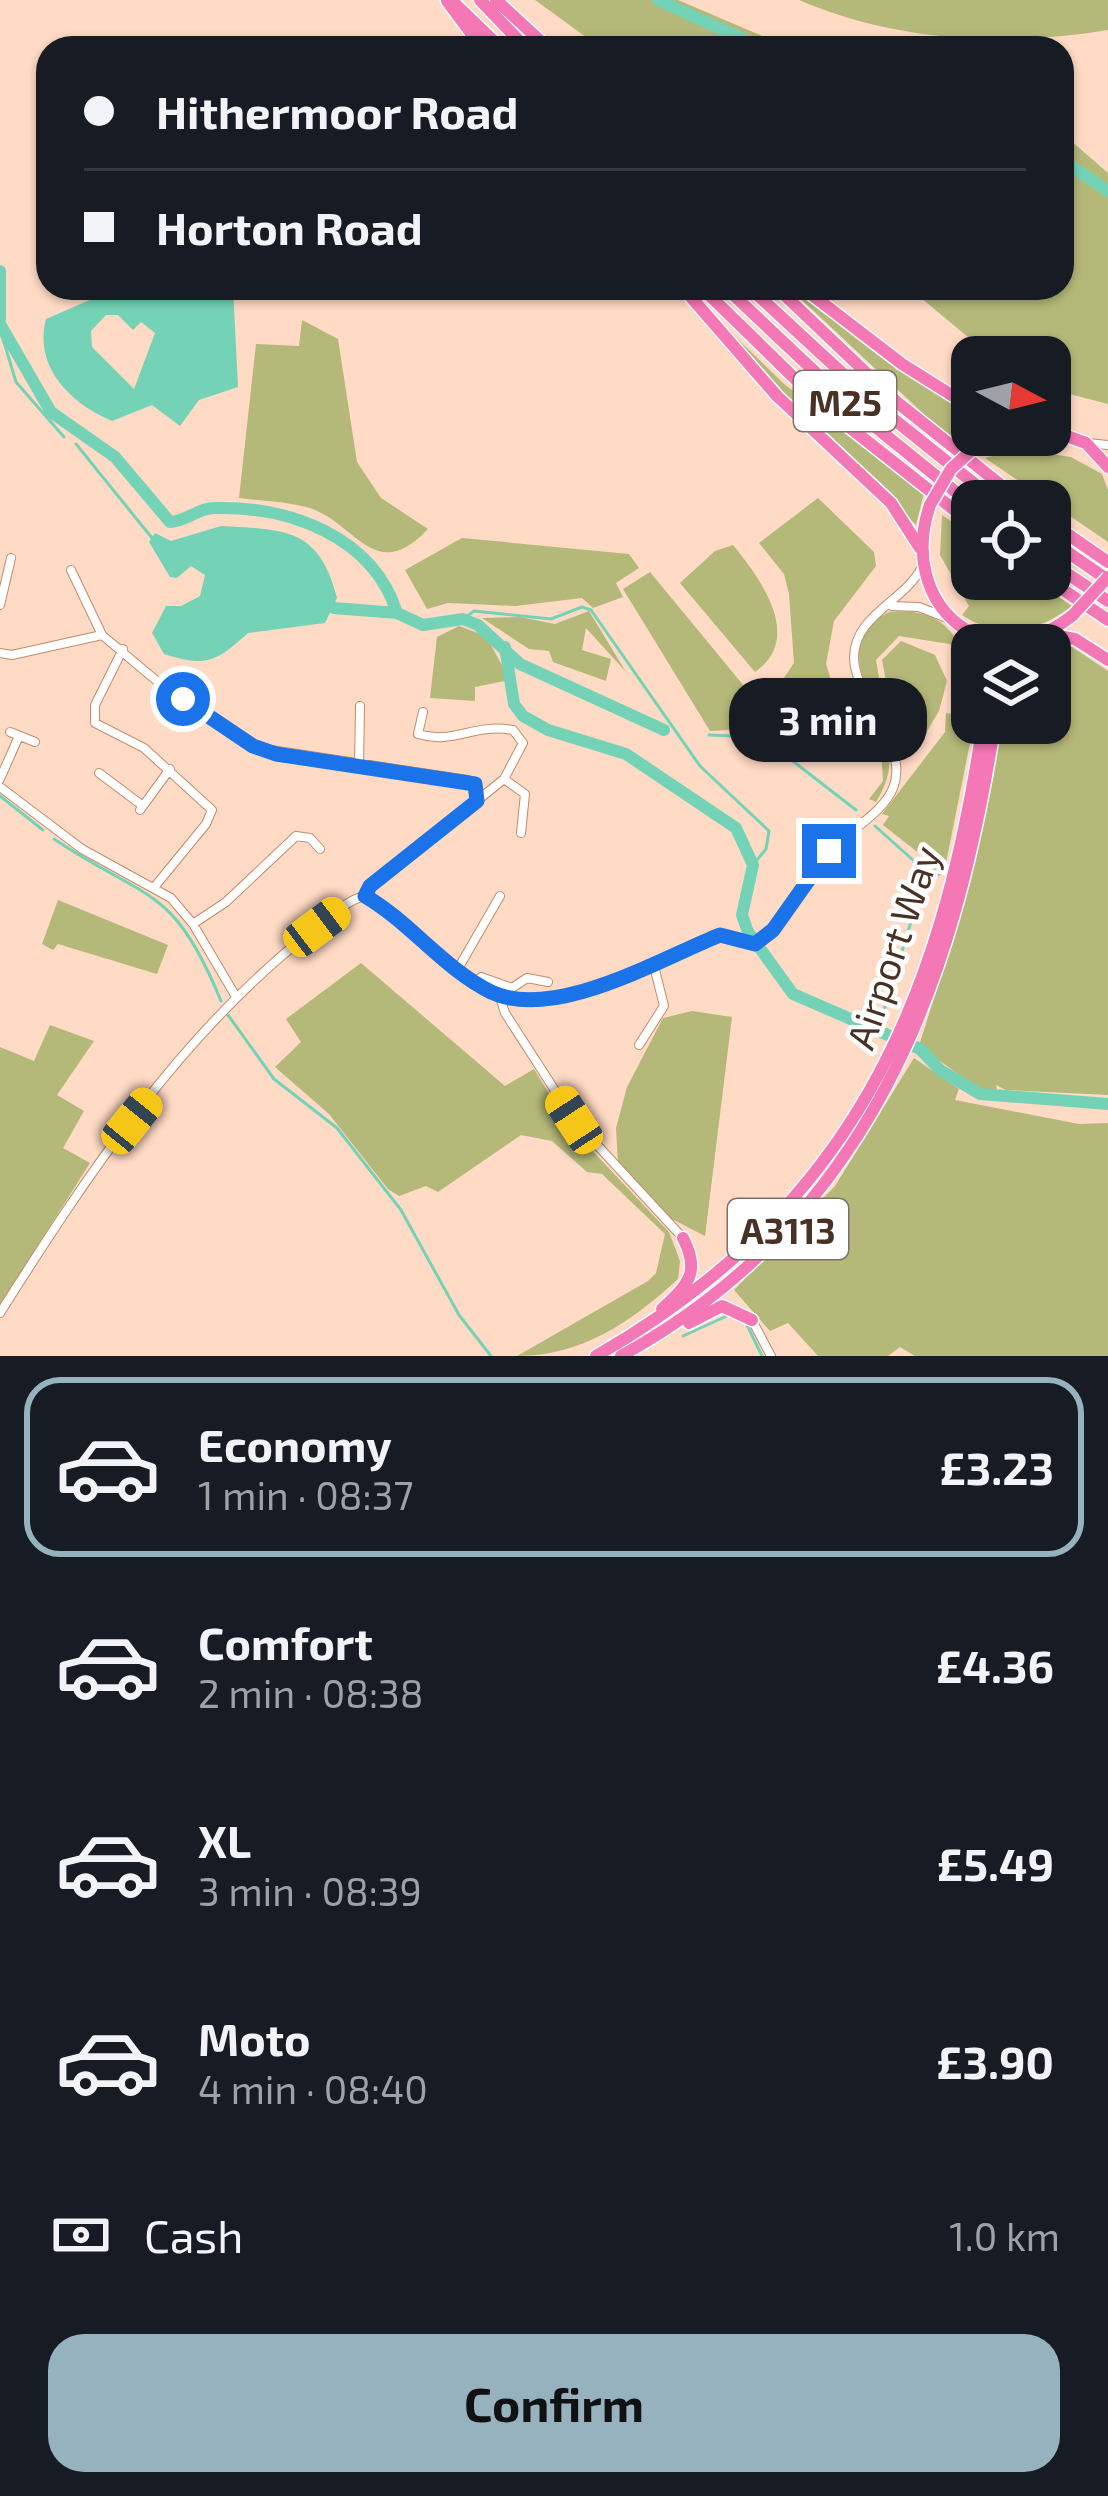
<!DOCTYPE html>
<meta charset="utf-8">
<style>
body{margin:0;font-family:"Exo 2",sans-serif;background:#242831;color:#f1f3f6;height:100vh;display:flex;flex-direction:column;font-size:45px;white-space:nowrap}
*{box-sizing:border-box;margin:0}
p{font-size:39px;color:#9ea1a6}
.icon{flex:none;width:66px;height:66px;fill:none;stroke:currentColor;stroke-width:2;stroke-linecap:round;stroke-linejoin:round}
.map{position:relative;height:1356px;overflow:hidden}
.side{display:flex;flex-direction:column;background:#171b24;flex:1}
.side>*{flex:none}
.hud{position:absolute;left:36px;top:36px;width:1038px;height:264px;border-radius:36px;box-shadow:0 3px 9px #0004;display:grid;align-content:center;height:264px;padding:0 48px;background:#171b24}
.needle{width:78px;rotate:97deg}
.controls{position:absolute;left:951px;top:336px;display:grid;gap:24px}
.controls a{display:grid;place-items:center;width:120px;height:120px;border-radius:24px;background:#171b24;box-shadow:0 3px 9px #0004;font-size:60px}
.end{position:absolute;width:54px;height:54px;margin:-27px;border:15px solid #1a73e8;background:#fff;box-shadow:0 0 0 6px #fff}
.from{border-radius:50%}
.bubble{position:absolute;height:84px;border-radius:36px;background:#171b24;box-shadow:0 3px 9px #0004;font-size:39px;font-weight:700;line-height:84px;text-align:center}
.car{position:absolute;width:36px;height:72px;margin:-36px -18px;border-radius:15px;box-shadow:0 0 9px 3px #0007;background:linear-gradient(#f5c518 24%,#345 0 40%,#f5c518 0 76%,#345 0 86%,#f5c518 0)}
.hud b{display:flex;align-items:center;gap:42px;height:114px;font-size:45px}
.hud b+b{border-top:3px solid #363941}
.hud i{width:30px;height:30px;background:#f1f3f6}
ul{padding:21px 0 0;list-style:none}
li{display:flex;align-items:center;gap:36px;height:180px;margin:0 24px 18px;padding:0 24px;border:6px solid transparent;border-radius:36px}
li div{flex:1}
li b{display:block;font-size:45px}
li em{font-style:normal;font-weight:700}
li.selected{border-color:#97b2bf}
li>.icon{width:108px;height:108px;stroke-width:1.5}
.pay{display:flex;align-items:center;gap:30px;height:132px;padding:0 48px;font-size:45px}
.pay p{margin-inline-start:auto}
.primary-button{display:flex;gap:24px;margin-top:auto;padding:24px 48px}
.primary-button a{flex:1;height:138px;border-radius:36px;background:#97b2bf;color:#111;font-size:48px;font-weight:700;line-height:138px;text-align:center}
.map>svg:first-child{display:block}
.green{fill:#b4b878}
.water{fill:#74d3b6;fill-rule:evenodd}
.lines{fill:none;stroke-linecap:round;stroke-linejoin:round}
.stream{stroke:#74d3b6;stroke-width:3}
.river{stroke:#74d3b6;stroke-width:12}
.minor-casing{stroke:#c38b6a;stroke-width:10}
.highway-casing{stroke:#fff;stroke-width:15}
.minor{stroke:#fff;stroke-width:8}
.highway{stroke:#f578b6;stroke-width:12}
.highway-bridge-casing{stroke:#fff;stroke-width:15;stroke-linecap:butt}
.highway-bridge{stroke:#f578b6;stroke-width:12}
.route{stroke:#1a73e8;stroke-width:15}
.labels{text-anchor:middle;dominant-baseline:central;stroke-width:9;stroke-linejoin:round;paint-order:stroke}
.shield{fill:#fff;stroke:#806f65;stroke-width:3}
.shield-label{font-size:36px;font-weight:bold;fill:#493123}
.street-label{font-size:39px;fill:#493123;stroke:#fff}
</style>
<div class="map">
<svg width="1108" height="1356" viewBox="0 0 1108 1356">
<rect width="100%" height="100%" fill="#ffdac5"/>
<path class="green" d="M535 0H678L790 48H601Z
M799 0H1108V30C1004 47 897 42 799 0Z
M1062 133 1108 173V404L1050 389V357H992L909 288H1062Z
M789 288 972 416V435H983L959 447Z
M714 316 783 383 924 493 916 525 790 401Z
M302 320 338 339 357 462 381 498 428 529C373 587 356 520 306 507 284 501 260 501 239 498L256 344 299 346Z
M1018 449 1071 457 1102 474 1108 490V542L985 458Z
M818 498 874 552 876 566 834 621 826 664 840 709 825 721 797 726 783 718 773 694 794 663 789 594 784 574 759 543Z
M942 515 972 536V579H1033L1072 606C1036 633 1001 640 962 615L969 606 940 555Z
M462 538 629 554 639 568 616 583 623 597 593 608 582 598 516 606 448 603 427 609 405 570Z
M733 545C759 577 805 637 755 672L680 583 715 551Z
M650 572 758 703 763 728 710 731 623 589Z
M589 611 626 672 586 628 582 650 611 659 606 681 553 662 549 651 529 649 482 618 520 617 555 624Z
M889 612C956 605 971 655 972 710L956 706C966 682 966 665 950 644L899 636 876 660 884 707 875 706C857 671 846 633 889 612Z
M459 626 486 636 510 680 475 687V701L430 698 437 637Z
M901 641 935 655 947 681 939 711 913 755H900L882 660Z
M1050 642 1069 645 1108 671V1095L1006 1090 996 1085 997 1089 982 1091 919 1046 971 880 1002 729 1024 732 1026 728 1002 723H1050V645H1042Z
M946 713 972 717 974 723 944 873 937 877 938 863 934 877 921 855 883 825 889 816 882 814 945 732Z
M872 729C898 748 891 778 876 802L869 799 883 781 881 751 806 753 792 745 827 743Z
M58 900 168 945 157 974 58 944 53 950 42 944Z
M361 963 505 1086 534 1069 569 1126 669 1232 680 1261 678 1279C631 1322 582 1356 517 1356L648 1281 656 1273 665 1234 602 1174 587 1172 552 1141 521 1135 438 1192 426 1186 399 1196 388 1189 329 1114 275 1067 301 1042 286 1019Z
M692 1011 732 1017 705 1236 670 1218 618 1163 616 1128 627 1087 663 1018Z
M50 1025 94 1041 57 1095 84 1111 63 1148 90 1163 0 1305V1047L34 1061Z
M914 1058 959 1089 955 1100 1079 1124 1108 1123V1356H915L900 1347 888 1356H818L788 1323 770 1331 734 1290 835 1186Z"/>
<path class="water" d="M97 288H233L238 387 199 400 180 426 152 405 112 421C72 404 33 368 46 319L99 296ZM106 315H118L133 330 141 322 155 333 134 389 92 347 91 331Z
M221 526C285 530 319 527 337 598L325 623 248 633C217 661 207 668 164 654L152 633 166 606H181L200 596 205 575 191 566 177 578 170 577 149 542 155 533 171 541Z"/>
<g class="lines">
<path class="stream" d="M0 329 16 382 64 437
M76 444 152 538
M463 619 474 611 551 619 582 607 591 610 700 766 769 831 766 849 753 865
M709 735 759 737
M776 748 856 810
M0 796 43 830
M875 826 913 860 922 886 877 1033
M54 839C148 902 173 884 221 1001
M228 1015 274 1079 337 1128 401 1210 459 1315 491 1356
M747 1325 762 1356
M683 1336 729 1315"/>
<path class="river" d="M658 0 763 48
M1062 160 1108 191
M0 271V319
M0 324 51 412 115 457 170 522C187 521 198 508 214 508 289 506 373 536 397 613
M334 608 397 613 423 625 463 619 478 625 520 664 664 730
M505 647 514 704 523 716 548 730 626 754 736 828 753 865 742 915 748 932 793 994 920 1049 940 1070 980 1094 1108 1104"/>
<g class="minor-casing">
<path id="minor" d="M1088 443 1108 445
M71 570 102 635
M0 605 11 558
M892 606 919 607 947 618
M123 649 95 705V723L144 748 212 810 206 824 156 885
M0 653 12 655 102 635 158 682 258 748 468 780 480 796
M854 725 868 714
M10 732 35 742
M359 767 360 706
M99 773 143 806
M0 779 19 736
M504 779 525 794 521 833
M0 787 82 849 171 898 193 924 235 995
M140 810 170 769
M365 896C408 920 443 960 483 987 543 1027 662 958 720 935L755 944C784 925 796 888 818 862 860 814 932 801 876 718L868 714C868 695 854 678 854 658 854 615 904 602 922 567
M365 896 370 887 504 779 523 743 513 730C474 723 453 745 418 734L423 712
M193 924 226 902 296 836 310 838 320 849
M459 967 500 896
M476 981 481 977 512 988 527 978 548 982
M499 994 505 1013 574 1120 683 1238
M639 1045 664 1006 654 966
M0 1313C88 1174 181 1033 312 931 328 919 346 900 365 896
M752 1320 771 1356"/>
</g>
<g class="highway-casing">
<path id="highway" d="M451 0 501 48
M480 0 526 48
M496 0 548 48
M447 1 482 48
M683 288 777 396 891 503 920 548
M702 288 825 408 972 524
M726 288 863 417 972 505
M750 288 881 409 996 501
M777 288 898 403 1021 501
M803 288 902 364 972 408
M1050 430 1086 443 1108 467
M972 450 1004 435
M930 505C896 604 987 684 1073 615
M1050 522 1108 562
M1050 540 1108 580
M1050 562 1108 601
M1047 579 1108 620
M1047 634 1075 639 1108 660
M662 1309C688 1285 701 1272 683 1238
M689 1323 722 1306 752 1320
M596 1356C852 1209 941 1006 983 723
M621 1356C869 1219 953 990 995 723"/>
</g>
<use href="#minor" class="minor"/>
<use href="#highway" class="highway"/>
<g class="highway-bridge-casing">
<path id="highway-bridge" d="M930 505 951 469 972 450
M1073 615 1108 577"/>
</g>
<use href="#highway-bridge" class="highway-bridge"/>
</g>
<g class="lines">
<path class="route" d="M183 699 253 746 276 754 475 784 477 801 370 886 365 896C410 922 444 969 491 992 554 1022 662 958 720 935L755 944 773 930 829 851"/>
</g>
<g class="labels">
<g class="shield">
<rect x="794" y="371" width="102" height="60" rx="9"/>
<rect x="728" y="1199" width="120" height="60" rx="9"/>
</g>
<g class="shield-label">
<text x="845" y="401">M25</text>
<text x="788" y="1229">A3113</text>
</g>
<g class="street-label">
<text transform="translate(892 947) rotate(-71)">Airport Way</text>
</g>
</g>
</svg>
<div class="controls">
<a><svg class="needle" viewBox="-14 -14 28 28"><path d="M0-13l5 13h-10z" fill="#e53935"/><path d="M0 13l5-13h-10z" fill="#9ea1a6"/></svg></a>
<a><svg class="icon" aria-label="locate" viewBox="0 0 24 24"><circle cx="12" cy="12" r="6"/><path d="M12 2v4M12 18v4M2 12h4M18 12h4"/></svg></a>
<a><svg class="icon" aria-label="layers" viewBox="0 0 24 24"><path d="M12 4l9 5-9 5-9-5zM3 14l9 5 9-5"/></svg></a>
</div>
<i class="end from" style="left:183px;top:699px"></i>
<i class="end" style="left:829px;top:851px"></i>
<div class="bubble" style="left:729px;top:678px;width:198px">3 min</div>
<i class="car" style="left:317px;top:927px;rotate:53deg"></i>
<i class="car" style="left:574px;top:1120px;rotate:327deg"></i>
<i class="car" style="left:132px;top:1121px;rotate:39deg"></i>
<div class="hud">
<b><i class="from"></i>Hithermoor Road</b>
<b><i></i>Horton Road</b>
</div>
</div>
<section class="side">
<ul>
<li class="selected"><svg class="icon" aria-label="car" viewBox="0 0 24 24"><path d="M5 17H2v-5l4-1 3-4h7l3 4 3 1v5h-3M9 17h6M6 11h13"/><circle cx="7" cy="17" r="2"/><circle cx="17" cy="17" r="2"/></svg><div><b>Economy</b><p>1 min · 08:37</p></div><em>£3.23</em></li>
<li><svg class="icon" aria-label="car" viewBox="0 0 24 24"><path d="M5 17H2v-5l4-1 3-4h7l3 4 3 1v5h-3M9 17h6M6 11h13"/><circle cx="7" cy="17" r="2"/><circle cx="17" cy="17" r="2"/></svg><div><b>Comfort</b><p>2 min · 08:38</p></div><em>£4.36</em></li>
<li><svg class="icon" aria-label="car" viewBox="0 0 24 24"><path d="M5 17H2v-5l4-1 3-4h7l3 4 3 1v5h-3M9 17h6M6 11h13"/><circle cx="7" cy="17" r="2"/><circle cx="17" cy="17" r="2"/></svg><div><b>XL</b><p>3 min · 08:39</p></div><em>£5.49</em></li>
<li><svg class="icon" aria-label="car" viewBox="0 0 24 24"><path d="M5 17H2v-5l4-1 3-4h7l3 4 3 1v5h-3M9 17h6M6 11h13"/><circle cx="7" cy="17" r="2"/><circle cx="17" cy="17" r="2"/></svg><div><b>Moto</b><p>4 min · 08:40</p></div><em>£3.90</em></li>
</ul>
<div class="pay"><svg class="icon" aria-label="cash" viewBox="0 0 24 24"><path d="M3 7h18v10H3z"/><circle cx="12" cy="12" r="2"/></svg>Cash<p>1.0 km</p></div>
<div class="primary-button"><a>Confirm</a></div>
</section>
